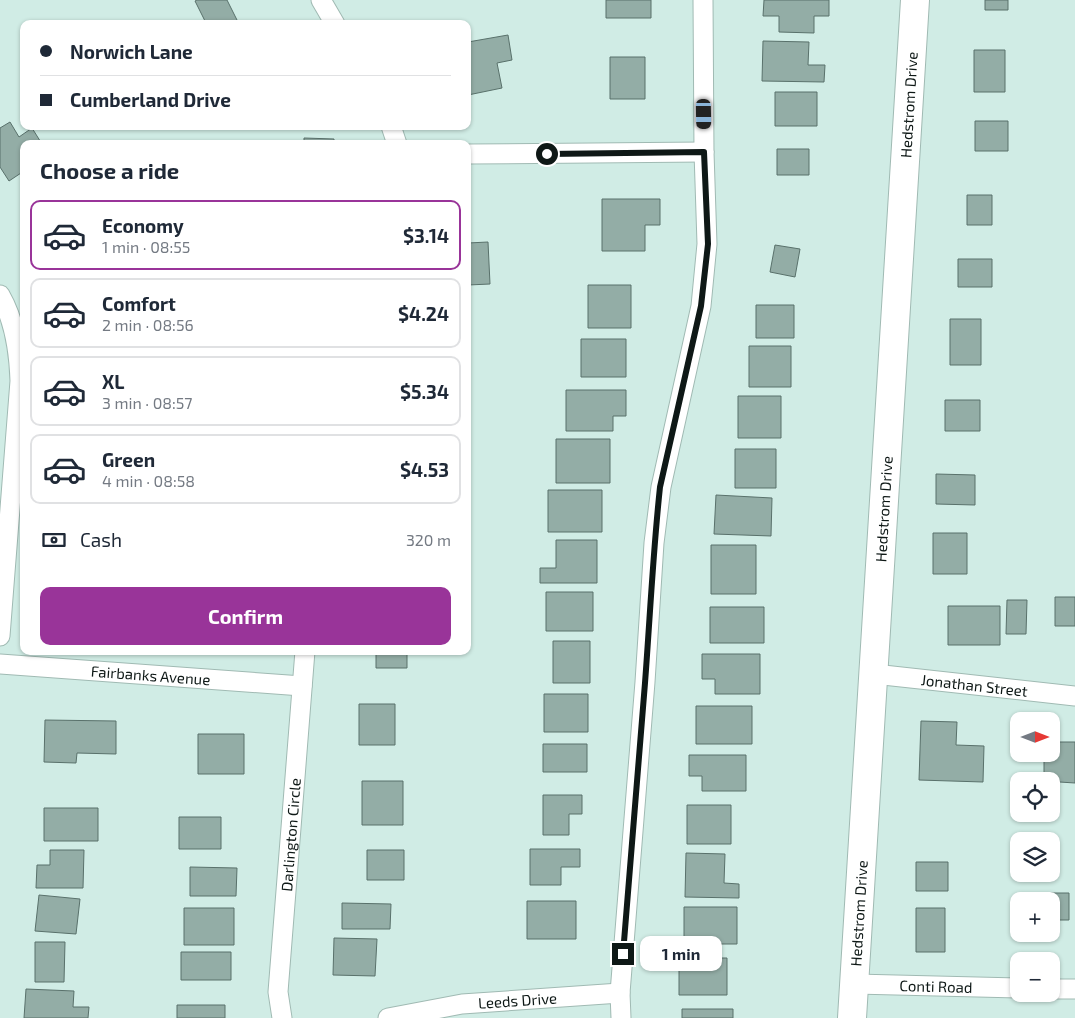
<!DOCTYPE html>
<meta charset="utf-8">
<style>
body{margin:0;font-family:"Exo 2",sans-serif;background:#f6f6f7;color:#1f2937;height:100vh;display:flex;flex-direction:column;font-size:19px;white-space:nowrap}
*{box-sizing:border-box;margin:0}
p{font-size:16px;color:#747a83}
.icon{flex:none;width:28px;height:28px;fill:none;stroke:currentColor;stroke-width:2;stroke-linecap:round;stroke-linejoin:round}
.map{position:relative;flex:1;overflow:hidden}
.details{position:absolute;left:20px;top:140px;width:451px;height:515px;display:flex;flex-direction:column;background:#fff;border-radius:10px;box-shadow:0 1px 4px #0004}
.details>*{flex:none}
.banner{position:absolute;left:20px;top:20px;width:451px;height:110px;border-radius:10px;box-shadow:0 1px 4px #0004;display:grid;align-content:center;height:110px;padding:0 20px;background:#fff}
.needle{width:32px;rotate:90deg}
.buttons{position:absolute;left:1010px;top:712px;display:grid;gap:10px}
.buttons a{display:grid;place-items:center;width:50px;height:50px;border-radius:10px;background:#fff;box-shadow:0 1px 4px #0004;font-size:25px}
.end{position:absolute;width:22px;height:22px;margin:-11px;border:6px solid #0e1816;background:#fff;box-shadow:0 0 0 2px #fff}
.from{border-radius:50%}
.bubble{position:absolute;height:35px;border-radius:10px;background:#fff;box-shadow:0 1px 4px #0004;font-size:16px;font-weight:700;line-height:35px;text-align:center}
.car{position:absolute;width:15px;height:30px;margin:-15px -8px;border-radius:6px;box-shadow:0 0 4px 1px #0007;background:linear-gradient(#222 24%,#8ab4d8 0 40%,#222 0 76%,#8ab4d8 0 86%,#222 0)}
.banner b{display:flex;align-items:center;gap:18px;height:48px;font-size:19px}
.banner b+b{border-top:1px solid #e0e1e3}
.banner i{width:12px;height:12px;background:#1f2937}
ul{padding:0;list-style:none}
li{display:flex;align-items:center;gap:15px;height:70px;margin:0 10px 8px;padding:0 10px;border:2px solid #e0e1e3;border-radius:10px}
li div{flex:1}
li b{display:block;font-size:19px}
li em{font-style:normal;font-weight:700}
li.active{border-color:#993499}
li>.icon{width:45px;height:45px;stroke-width:1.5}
h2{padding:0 20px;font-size:22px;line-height:60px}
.pay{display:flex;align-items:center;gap:12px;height:55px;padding:0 20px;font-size:19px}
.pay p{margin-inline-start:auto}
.primary-button{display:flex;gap:10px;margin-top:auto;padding:10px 20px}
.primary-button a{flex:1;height:58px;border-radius:10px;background:#993499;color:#fff;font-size:20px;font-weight:700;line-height:58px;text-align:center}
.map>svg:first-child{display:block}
.building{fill:#93ada6;stroke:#59716b}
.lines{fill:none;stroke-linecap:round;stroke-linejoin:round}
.street-casing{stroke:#a0bab3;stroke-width:21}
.secondary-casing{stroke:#a0bab3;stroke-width:30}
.street{stroke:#fff;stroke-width:19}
.secondary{stroke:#fff;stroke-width:28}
.route{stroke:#0e1816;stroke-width:6}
.labels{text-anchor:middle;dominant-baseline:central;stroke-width:4;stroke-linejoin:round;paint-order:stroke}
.street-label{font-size:15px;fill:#0e1816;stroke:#d0ece5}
</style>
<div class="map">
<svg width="1075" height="1018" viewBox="0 0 1075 1018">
<rect width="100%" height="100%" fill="#d0ece5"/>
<path class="building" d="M197 0H227L239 24H199L205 21 195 1Z
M606 0H651V18H606Z
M764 0H829V16H814V33L779 32V16H763Z
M985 0H1008V10H985Z
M508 35 512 60 497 63 502 88 468 95V42Z
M763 41 809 42 808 65H825L824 82 762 81Z
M974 50H1005V92H974Z
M610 57H645V99H610Z
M775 92H817V126H775Z
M975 121H1008V151H975Z
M10 122 19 137 32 128 42 144H24V171L9 181 0 167V128Z
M304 138 334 139V144H304Z
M777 149H809V175H777Z
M967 195H992V225H967Z
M602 199H660V225H645V251H602Z
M488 242 490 284 468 285V243Z
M775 245 800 249 795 277 770 272Z
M958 259H992V287H958Z
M588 285H631V328H588Z
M756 305H794V338H756Z
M950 319H981V365H950Z
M581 339H626V377H581Z
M749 346H791V387H749Z
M566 390H626V416H613V431H566Z
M738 396H781V438H738Z
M945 400H980V431H945Z
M556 439H610V483H556Z
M735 449H776V488H735Z
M936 474 975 475V505L936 504Z
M548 490H602V532H548Z
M716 495 772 498 771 536 714 534Z
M933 533H967V574H933Z
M556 540H597V583H540V568H556Z
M711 545H756V594H711Z
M546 592H593V631H546Z
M1055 597H1075V626H1055Z
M1007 600H1027L1026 634H1006Z
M948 606H1000V645H948Z
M710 607H764V643H710Z
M553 641H590V683H553Z
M376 651H407V668H376Z
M702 654H760V694H715V679H702Z
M544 694H588V732H544Z
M359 704H395V745H359Z
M696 706H752V744H696Z
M45 720 116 721V754L77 753 76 763 44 762Z
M921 721 957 722 956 745 984 746 983 782 919 780Z
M198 734H244V774H198Z
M1051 742H1075V783L1044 781V754H1051Z
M543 744H587V772H543Z
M689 755H746V791H702V776H689Z
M362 781H403V825H362Z
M543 795H582V814H569V835H543Z
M687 805H731V844H687Z
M44 808H98V841H44Z
M179 817H221V849H179Z
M530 849H580V867H561V885H530Z
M50 850H84L83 888H36L37 865H50Z
M367 850H404V880H367Z
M686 853 725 854 724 883 739 884V898L685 897Z
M916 862H948V891H916Z
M190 867 237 868 236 896H190Z
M1042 893H1069V920H1051V901H1042Z
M39 895 80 899 76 934 35 931Z
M527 901H576V939H527Z
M342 903 391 904 390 929H342Z
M684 907H737V944H684Z
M184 908H234V945H184Z
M916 908H945V952H916Z
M334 938 377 939 375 976 333 975Z
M35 942H65L64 982H35Z
M181 952H231V980H181Z
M679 958H727V995H679Z
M26 989 74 991 73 1007H89L88 1018H24Z
M177 1005H225V1018H177Z
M682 1009H733V1018H682Z"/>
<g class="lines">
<g class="street-casing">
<g id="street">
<path d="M321 0 335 24"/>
<path d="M391 126 397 144"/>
<path d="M468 154 704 152"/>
<path d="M0 295C15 321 19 351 20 381L0 636"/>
<path id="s1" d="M0 664 302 686"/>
<path id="s2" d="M874 674 1075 696"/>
<path id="s3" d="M855 984 1019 988"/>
<path d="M1051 989H1075"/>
<path id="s4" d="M282 1018 278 992 305 651"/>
<path id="s5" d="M388 1018 462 1004 620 993"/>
<path d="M621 1018 620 993 645 682 654 543 661 487 701 306 707 244 704 152 703 0"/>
</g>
</g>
<g class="secondary-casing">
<g id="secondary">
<path id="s6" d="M852 1018 915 0"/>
</g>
</g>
<use href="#street" class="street"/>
<use href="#secondary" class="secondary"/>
</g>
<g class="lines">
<path class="route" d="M547 154 704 152 708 244 701 306 660 487C653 552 650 617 645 683 638 773 630 864 623 954"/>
</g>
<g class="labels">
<g class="street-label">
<text stroke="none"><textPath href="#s6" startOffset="915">Hedstrom Drive</textPath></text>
<text stroke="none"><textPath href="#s6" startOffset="510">Hedstrom Drive</textPath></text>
<text stroke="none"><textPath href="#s1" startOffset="151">Fairbanks Avenue</textPath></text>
<text stroke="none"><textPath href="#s2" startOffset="101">Jonathan Street</textPath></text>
<text stroke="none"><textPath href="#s4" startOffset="184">Darlington Circle</textPath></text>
<text stroke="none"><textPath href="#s6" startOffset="105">Hedstrom Drive</textPath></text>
<text stroke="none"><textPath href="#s3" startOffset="81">Conti Road</textPath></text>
<text stroke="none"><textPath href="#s5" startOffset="131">Leeds Drive</textPath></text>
</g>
</g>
</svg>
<div class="buttons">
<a><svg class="needle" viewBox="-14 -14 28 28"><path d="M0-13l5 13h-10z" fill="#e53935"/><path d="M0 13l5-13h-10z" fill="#747a83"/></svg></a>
<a><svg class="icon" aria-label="locate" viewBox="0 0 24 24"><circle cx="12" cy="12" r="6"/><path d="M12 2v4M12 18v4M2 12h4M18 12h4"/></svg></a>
<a><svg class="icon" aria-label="layers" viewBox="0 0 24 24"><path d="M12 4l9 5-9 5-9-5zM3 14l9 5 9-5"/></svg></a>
<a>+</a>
<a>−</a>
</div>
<i class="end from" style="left:547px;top:154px"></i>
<i class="end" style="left:623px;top:954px"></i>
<div class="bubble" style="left:640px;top:936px;width:82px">1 min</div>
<i class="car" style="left:704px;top:114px;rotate:179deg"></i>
<div class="banner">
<b><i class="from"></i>Norwich Lane</b>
<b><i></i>Cumberland Drive</b>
</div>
<section class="details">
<h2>Choose a ride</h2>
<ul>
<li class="active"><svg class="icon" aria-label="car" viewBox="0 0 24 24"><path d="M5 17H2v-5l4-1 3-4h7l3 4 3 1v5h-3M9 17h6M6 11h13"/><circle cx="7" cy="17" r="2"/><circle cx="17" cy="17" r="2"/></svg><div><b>Economy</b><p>1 min · 08:55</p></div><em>$3.14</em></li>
<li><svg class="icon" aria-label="car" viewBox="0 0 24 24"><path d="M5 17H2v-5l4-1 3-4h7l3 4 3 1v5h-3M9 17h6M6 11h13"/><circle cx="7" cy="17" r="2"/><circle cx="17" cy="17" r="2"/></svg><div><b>Comfort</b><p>2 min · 08:56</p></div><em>$4.24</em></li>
<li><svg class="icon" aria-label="car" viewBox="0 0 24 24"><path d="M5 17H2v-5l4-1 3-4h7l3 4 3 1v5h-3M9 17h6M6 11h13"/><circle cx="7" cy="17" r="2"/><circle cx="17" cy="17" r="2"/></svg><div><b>XL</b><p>3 min · 08:57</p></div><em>$5.34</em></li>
<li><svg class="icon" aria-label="car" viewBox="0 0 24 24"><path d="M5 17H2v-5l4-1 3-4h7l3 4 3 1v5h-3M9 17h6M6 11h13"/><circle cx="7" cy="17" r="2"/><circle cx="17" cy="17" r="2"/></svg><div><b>Green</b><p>4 min · 08:58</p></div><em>$4.53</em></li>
</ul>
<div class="pay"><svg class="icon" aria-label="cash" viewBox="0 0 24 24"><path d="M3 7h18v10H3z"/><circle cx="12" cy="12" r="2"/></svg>Cash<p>320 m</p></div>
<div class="primary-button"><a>Confirm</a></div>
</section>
</div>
